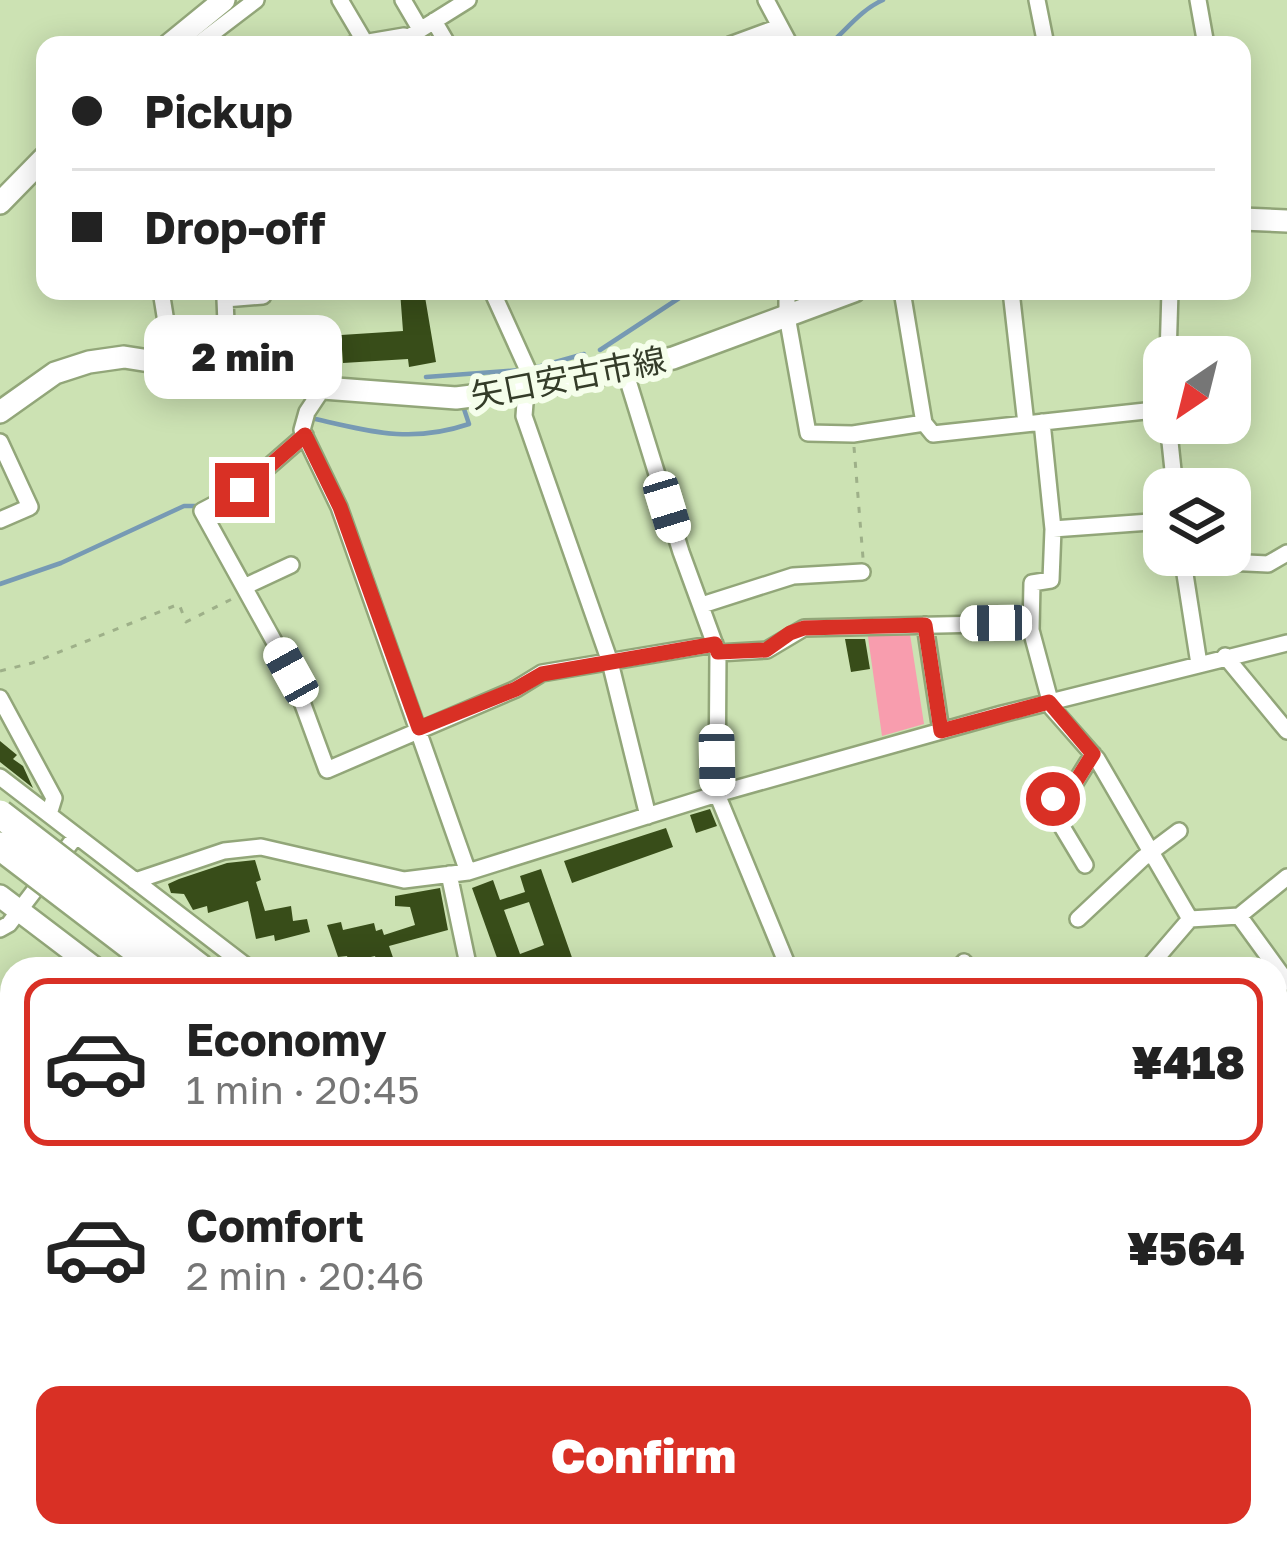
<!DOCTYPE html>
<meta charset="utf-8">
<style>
body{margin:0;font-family:"Golos Text","Noto Sans JP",sans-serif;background:#f6f6f6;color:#222;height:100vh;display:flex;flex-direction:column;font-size:45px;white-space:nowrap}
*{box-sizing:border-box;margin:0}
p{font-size:39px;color:#767676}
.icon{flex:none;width:66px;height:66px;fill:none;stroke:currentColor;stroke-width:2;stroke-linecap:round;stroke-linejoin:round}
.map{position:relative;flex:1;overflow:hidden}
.sheet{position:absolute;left:0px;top:957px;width:1287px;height:591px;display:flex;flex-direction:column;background:#fff;border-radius:36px 36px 0 0;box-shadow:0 6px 30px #0003}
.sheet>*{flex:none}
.guide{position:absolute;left:36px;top:36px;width:1215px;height:264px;border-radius:24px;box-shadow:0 6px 30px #0003;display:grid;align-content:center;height:264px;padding:0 36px;background:#fff}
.needle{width:78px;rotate:215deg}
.fabs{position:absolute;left:1143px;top:336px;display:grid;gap:24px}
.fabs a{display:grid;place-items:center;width:108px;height:108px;border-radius:24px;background:#fff;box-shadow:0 6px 30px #0003;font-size:60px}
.end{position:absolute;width:54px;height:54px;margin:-27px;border:15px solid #d93025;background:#fff;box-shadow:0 0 0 6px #fff}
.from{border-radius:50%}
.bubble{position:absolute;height:84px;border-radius:24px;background:#fff;box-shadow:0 6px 30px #0003;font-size:39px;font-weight:800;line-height:84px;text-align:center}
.car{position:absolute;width:36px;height:72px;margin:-36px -18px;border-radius:15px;box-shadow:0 0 9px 3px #0007;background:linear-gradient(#fff 24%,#345 0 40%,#fff 0 76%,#345 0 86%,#fff 0)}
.guide b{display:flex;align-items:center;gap:42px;height:114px;font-size:45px}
.guide b+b{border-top:3px solid #e0e0e0}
.guide i{width:30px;height:30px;background:#222}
ul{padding:21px 0 0;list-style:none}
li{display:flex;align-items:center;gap:36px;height:168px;margin:0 24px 18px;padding:0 12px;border:6px solid transparent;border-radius:24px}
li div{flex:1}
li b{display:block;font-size:45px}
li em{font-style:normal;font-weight:800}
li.current{border-color:#d93025}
li>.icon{width:108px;height:108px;stroke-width:1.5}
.action{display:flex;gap:24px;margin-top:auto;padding:24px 36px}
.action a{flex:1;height:138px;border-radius:24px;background:#d93025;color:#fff;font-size:48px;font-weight:800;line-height:138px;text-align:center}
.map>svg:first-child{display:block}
.green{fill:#f89dae}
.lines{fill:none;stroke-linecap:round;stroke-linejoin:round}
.stream{stroke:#779ab4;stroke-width:4.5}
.building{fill:#384d19;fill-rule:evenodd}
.lane-casing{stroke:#92a679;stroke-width:12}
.street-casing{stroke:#92a679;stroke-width:20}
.secondary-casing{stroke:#92a679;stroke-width:26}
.highway-casing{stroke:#92a679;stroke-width:32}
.path{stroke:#9eb089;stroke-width:3;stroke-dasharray:6 9;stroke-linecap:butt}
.lane{stroke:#fff;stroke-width:8}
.street{stroke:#fff;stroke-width:15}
.secondary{stroke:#fff;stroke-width:21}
.highway{stroke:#fff;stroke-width:27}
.highway-bridge-casing{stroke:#92a679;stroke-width:32;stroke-linecap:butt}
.highway-bridge{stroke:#fff;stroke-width:27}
.route{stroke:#d93025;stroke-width:15}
.labels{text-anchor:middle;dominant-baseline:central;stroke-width:12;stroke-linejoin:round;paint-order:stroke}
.street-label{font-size:33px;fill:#343c29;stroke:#f5feeb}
</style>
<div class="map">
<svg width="1287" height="1546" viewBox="0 0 1287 1546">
<rect width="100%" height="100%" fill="#cce2b3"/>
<path class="green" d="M909 628 924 724 882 736 867 630Z"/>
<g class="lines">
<path class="stream" d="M829 45C847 29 862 9 883 0
M600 350 690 291
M534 368 584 354
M426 377 520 370
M311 418C369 431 410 444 469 424L463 406
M0 584 61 563 184 506H200
M23 1546 35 1536"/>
</g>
<path class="building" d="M400 291H424L436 362 409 367 408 359 343 363 341 335 403 331Z
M845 639H865L870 669 851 672Z
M0 741 17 755 13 759 23 766 33 788 0 762Z
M710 809 717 826 696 833 690 815Z
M666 828 673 847 572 883 564 861Z
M255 860 261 880 256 882 265 911 291 906 293 921 307 919 310 932 275 941 274 935 256 939 248 901 208 913 207 906 193 910 184 894 171 893 168 884 179 879 227 863Z
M541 869 576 969H552L551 965 539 969H501L472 888 493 880 500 900 525 892 520 876ZM529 902 544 945 520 954 504 910Z
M440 888 448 930 389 946 397 969H379L375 956 349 962 347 956 338 957 327 925 341 922 343 930 374 923 376 931 382 929 384 935 415 925 410 907 395 906V896Z
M0 1024 12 1034V1134L0 1148Z
M1287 1256V1348L1275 1331V1262Z
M1287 1447V1490L1275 1496V1455Z"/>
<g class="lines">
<g class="lane-casing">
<path id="lane" d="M393 1536 397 1546"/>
</g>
<g class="street-casing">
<path id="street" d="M340 0 366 44
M403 0 420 29
M766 0 790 45
M1037 0 1046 45
M1198 0 1206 45
M434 21 448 45
M197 45 256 0
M351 45 404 36
M396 45 468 0
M730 45 779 27
M161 291 166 322V364
M492 291 536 388
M787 291V316L808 433 853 434 924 423
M902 291 924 423 933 434 1164 409
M1011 291 1026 424
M1168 357 1170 291
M625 371 681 552 718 653 717 794 789 969
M228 372 225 299 263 296
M323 388 307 412 302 430 339 507 468 872
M526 390 524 416 610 662 648 816
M1042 422 1053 529 1051 580 1032 583 1031 630 1052 708 1097 759 1190 919 1239 916 1287 877
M1168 423 1175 489
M305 435 242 490 202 511 291 672 327 770 516 689 542 673 715 644
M0 442 30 507 0 520
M1053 529 1164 521
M1182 555 1199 664
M1183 560 1268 564 1287 553
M244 587 291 565
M702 605 793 576 862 572
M925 625 941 731
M718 653 767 650 804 628 1031 623
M1225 656 1287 731
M0 698 54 798 49 814
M0 777 250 969
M1085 865 1052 810 1053 799 1075 783 1093 754
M449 874 469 969
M135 881 224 851 261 847 404 880 468 872 717 794 1002 714 1287 643
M1239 916 1287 982
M1078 919 1143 858 1179 831
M0 929 9 924 76 836
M964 962 969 969
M1147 969 1190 919
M1275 1094 1287 1091
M0 1221 12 1211
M1275 1242 1287 1233
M1275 1376 1287 1367
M0 1400 12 1413
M0 1434 12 1424
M1275 1510 1287 1502
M132 1536 135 1546
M319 1536 321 1546
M543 1536V1546
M665 1536 670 1546
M784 1536 786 1546
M1228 1544 1239 1536
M10 1546 21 1536"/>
</g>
<g class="secondary-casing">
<path id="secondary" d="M169 45 224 0
M0 203 45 157
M1242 219 1287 221
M0 412 55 373 89 362 124 357 323 388 456 398 536 388 673 358 854 291
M0 896 96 969
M839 1536 853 1546
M1076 1536 1091 1546
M874 1546 881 1536"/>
</g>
<g class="highway-casing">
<path id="highway" d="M896 1536 907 1546
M926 1536 940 1546
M968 1536 982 1546"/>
</g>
<path class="path" d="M854 447 863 558
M0 671 32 663 179 604 186 622 234 598"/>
<use href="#lane" class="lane"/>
<use href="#street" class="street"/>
<use href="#secondary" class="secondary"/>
<use href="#highway" class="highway"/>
<g class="highway-bridge-casing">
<path id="highway-bridge" d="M0 814 201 969
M0 846 161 969"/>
</g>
<use href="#highway-bridge" class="highway-bridge"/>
</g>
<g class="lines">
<path class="route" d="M242 490 305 435 340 507 419 728 516 689 542 674 715 644 718 652 766 650 790 633 804 628 925 625 941 731 1049 702 1093 754 1075 783 1053 799"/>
</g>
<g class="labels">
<g class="street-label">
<text transform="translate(568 377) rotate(-11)">矢口安古市線</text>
</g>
</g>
</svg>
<div class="fabs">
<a><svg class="needle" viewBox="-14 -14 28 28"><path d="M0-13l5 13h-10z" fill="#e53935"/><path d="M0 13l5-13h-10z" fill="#767676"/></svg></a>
<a><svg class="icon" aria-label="layers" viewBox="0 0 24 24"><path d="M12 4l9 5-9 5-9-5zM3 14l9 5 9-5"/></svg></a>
</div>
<i class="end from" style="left:1053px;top:799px"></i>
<i class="end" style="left:242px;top:490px"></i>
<div class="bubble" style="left:144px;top:315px;width:198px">2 min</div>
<i class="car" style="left:667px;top:507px;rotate:163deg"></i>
<i class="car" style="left:996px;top:623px;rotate:269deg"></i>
<i class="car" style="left:291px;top:672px;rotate:331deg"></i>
<i class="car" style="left:717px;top:760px;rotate:179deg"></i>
<div class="guide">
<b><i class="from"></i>Pickup</b>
<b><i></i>Drop-off</b>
</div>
<section class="sheet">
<ul>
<li class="current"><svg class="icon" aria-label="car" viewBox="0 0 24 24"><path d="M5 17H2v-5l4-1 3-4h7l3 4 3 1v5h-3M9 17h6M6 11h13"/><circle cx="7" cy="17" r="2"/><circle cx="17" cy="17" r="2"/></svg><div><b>Economy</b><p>1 min · 20:45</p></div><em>¥418</em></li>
<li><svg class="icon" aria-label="car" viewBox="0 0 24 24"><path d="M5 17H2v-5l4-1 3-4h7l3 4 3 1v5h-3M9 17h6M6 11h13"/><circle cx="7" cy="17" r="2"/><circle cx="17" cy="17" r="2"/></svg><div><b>Comfort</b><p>2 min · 20:46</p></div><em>¥564</em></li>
</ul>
<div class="action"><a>Confirm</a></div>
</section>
</div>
